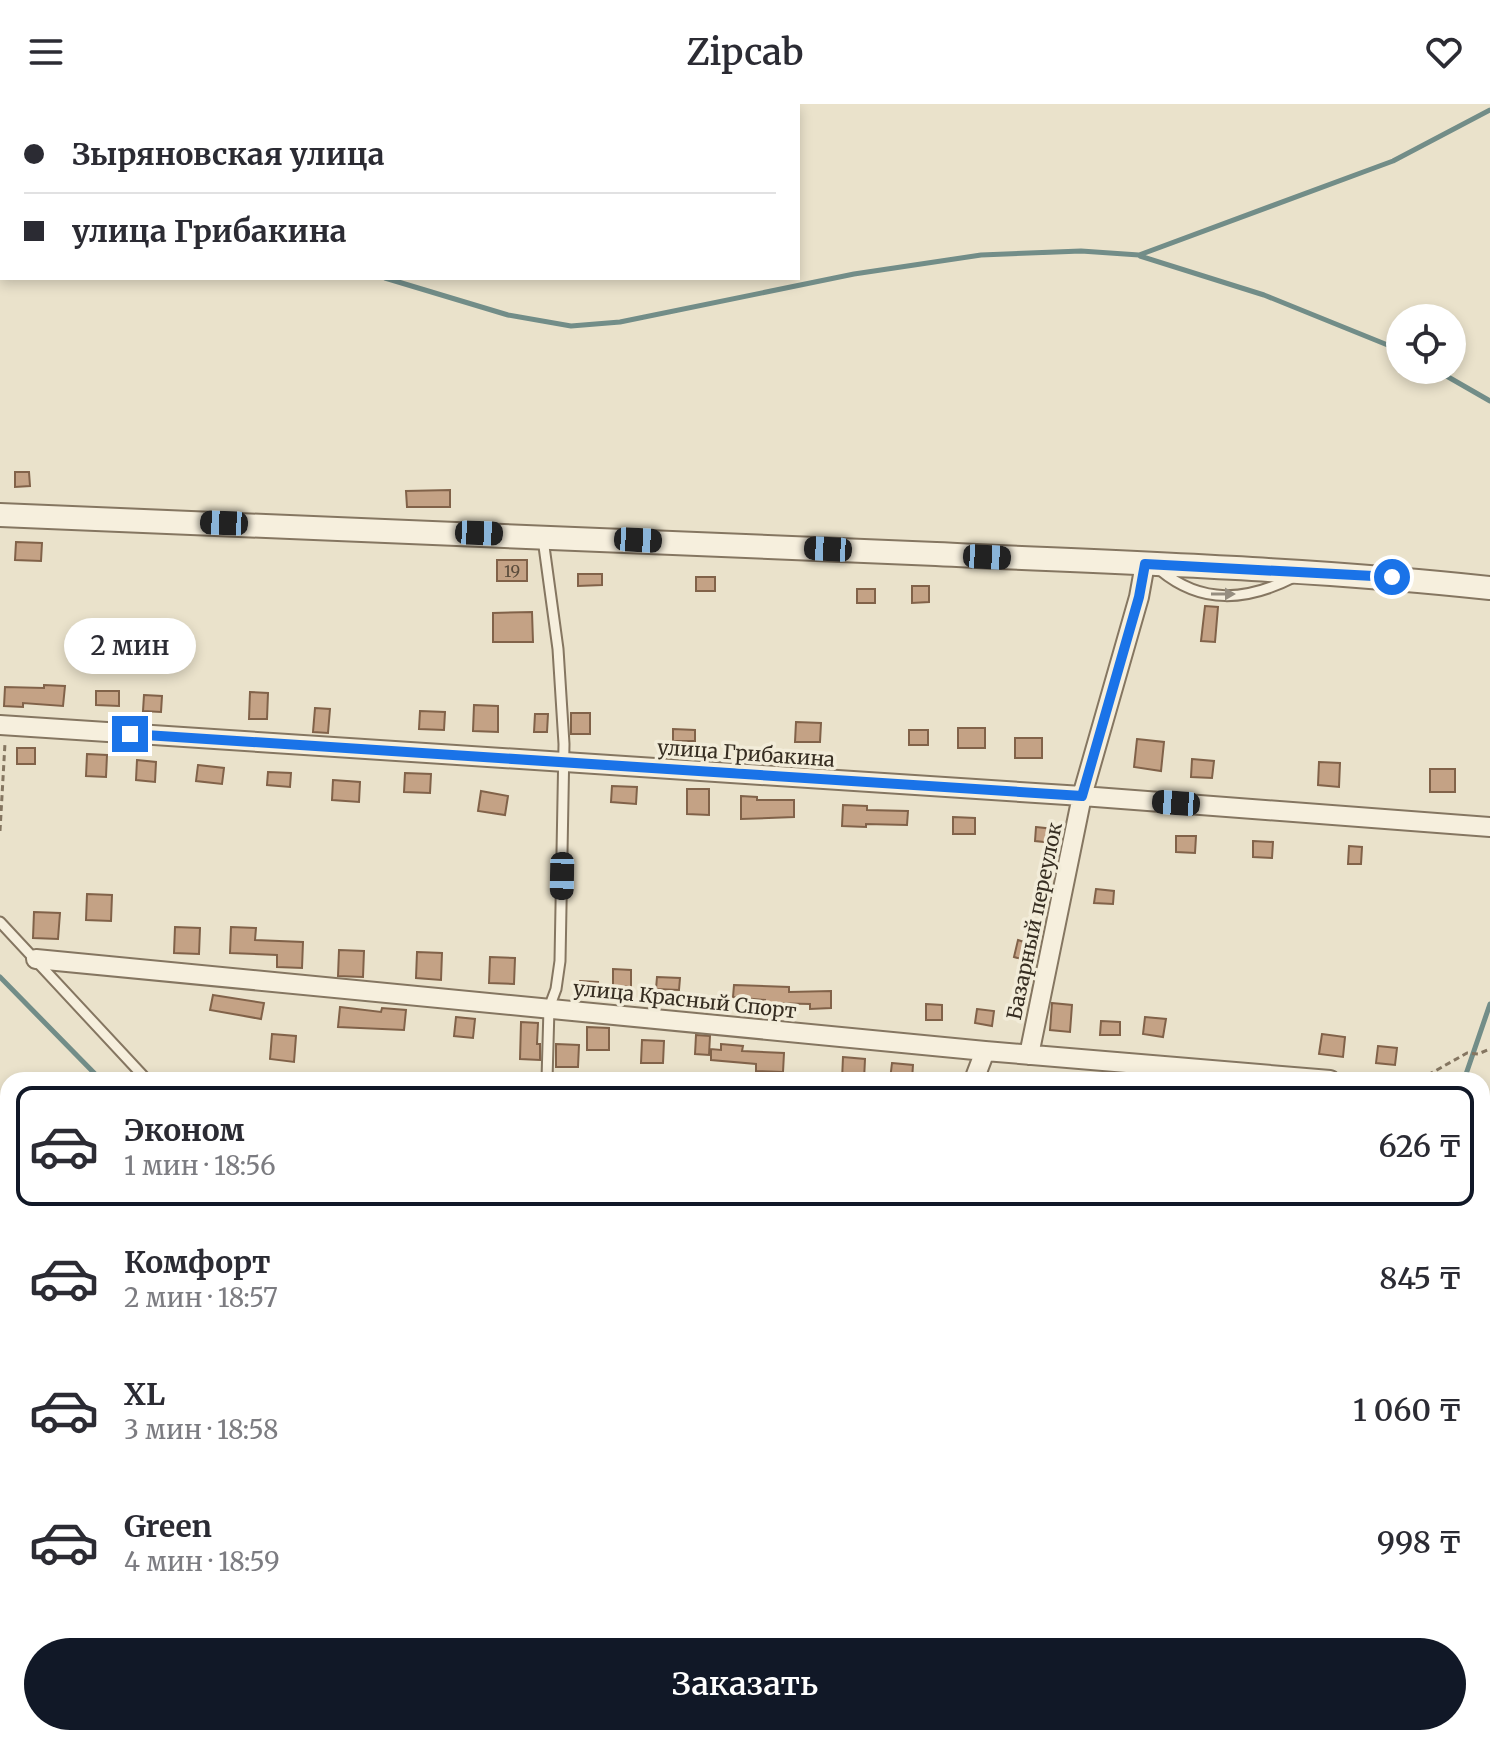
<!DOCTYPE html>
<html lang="ru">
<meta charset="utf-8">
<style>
body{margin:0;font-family:Merriweather,serif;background:#f7f7f7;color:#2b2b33;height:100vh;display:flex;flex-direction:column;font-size:30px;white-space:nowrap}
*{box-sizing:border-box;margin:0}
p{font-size:26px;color:#7c7c81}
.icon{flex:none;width:44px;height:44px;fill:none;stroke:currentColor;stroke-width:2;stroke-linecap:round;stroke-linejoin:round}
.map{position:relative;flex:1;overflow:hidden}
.sheet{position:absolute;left:0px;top:968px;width:1490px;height:674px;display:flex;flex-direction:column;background:#fff;border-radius:24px 24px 0 0;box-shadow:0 4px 12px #0003}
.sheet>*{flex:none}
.banner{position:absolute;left:0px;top:0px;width:800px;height:176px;box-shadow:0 4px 12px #0003;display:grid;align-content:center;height:176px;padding:0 24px;background:#fff}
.tools{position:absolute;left:1386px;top:200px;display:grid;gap:16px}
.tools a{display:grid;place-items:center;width:80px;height:80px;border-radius:50%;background:#fff;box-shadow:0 4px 12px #0003;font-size:40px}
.end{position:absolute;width:36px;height:36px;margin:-18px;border:10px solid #1a73e8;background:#fff;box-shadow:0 0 0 4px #fff}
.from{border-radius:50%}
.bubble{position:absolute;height:56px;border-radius:28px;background:#fff;box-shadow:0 4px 12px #0003;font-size:26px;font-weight:600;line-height:56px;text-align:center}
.car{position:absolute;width:24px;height:48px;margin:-24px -12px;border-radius:10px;box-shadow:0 0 6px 2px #0007;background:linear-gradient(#222 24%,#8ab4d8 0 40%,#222 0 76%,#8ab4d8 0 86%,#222 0)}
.banner b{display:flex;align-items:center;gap:28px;height:76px;font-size:30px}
.banner b+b{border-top:2px solid #e1e1e2}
.banner i{width:20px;height:20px;background:#2b2b33}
ul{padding:14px 0 0;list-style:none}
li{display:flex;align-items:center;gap:24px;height:120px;margin:0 16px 12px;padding:0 8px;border:4px solid transparent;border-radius:16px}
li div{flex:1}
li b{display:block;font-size:30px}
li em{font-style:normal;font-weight:600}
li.selected{border-color:#111827}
li>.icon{width:72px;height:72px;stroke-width:1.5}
.primary-button{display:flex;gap:16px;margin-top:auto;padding:16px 24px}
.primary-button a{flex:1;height:92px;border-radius:48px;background:#111827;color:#fff;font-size:32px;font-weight:600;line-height:92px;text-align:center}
header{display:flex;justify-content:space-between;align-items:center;height:104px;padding:0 24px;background:#fff;font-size:36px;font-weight:600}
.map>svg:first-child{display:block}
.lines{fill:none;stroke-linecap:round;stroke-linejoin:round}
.stream{stroke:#728d88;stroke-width:5}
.building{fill:#c4a285;stroke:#816249;stroke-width:2}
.service-casing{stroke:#857661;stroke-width:13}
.minor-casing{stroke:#857661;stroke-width:22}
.tertiary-casing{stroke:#857661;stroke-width:26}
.path{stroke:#857661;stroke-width:3;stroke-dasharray:6 4;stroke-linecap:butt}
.service{stroke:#f6efdd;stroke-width:9}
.minor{stroke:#f6efdd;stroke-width:18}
.tertiary{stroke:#f6efdd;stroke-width:22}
.oneway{fill:#968e80}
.route{stroke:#1a73e8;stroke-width:10}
.labels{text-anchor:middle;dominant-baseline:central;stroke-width:7;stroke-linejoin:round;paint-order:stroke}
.number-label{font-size:16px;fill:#5a4b3b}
.street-label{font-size:20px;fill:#372e22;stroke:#f2ecd9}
</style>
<header><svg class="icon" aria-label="menu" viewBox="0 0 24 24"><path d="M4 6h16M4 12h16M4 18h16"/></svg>Zipcab<svg class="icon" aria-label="heart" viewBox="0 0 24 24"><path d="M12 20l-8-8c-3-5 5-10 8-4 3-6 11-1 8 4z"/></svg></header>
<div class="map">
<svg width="1490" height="1641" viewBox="0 0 1490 1641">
<rect width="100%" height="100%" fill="#eae2cb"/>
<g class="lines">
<path class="stream" d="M0 10 2 12
M1140 152 1264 191 1400 246
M385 174 508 211 571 222 620 218 854 170 981 151 1081 147 1139 151 1393 57 1490 6
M1436 266 1490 297
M0 873 101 976
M1464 976 1490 900
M748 1634 755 1641"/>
</g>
<path class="building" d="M15 368H29L30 382 15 383Z
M450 386V403H407L406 387Z
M16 438 42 439 41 457 15 456Z
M497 456H527V477H497Z
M578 470H602V481L578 482Z
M696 473H715V487H696Z
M912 482H929V498L912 499Z
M857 485H875V499H857Z
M1205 502 1218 503 1215 538 1201 537Z
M532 508 533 538H493V509Z
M44 581 65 582 63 602 23 599V603L4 602 5 583 44 584Z
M96 587H119V602L96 601Z
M250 588 268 589 267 615H249Z
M144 591 162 592 161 608 143 607Z
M474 601 498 602V628L473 627Z
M315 604 330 605 328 629 313 628Z
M420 607 445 608 444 626 419 625Z
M571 609H590V630H571Z
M535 610H548L547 628H534Z
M796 618 821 619 820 638H795Z
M958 624H985V644H958Z
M673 625 695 626V637H673Z
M909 626H928V641H909Z
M1015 634H1042V654H1015Z
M1137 635 1164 638 1161 667 1134 663Z
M17 644H35V660H17Z
M87 650 107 651 106 673 86 672Z
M1192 655 1214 657 1212 674 1191 673Z
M137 656 156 658 155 678 136 676Z
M1319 658 1340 659 1339 683 1318 681Z
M198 661 224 664 222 680 196 677Z
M1430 665H1455V688H1430Z
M268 668 291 669 290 683 267 681Z
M405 669 431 670 430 689 404 688Z
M333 676 360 678 359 698 332 696Z
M612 682 637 683 636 700 611 698Z
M687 685H709V711L687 710Z
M481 687 508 692 505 711 478 707Z
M741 692 757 693V696H794V713L741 715Z
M843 701 867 702V706L908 707 907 721 866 720V723L842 722Z
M953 713 975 714V730H953Z
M1036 723 1054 725 1053 739 1035 737Z
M1176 732H1196L1195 749 1176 748Z
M1253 737 1273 738 1272 754 1253 753Z
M1349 742 1362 743 1361 760H1348Z
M1096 785 1114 787 1113 800 1094 799Z
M87 790 112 791 111 817 86 816Z
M34 808 60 809 58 835 33 834Z
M175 823 200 824 199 850 174 849Z
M231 823 256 824 255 836 303 838 302 864 277 863V851L230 849Z
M1018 836 1033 841 1028 857 1014 853Z
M339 846 364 847 363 873 338 872Z
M417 848 442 849 441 876 416 874Z
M490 853 515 854 514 880 489 879Z
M613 865 631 866V883L613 882Z
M657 873 680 874 679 886 656 885Z
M580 877 598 878V894H580Z
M734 881 789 883V888L831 887V904L810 905V900L765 899V896L733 893Z
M213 891 264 899 261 915 210 906Z
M1052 899 1072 901 1070 928 1050 926Z
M926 900 942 901V916H926Z
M340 903 381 908 382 904 406 906 404 926 338 923Z
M977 905 994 907 992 922 975 919Z
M456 913 475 915 473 934 454 932Z
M1145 913 1166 915 1163 933 1143 930Z
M1101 917 1120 918V931H1100Z
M521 918 538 919 537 940H540V956L520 955Z
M587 923 609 924V946H587Z
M272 930 296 932 294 958 270 955Z
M1322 930 1345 933 1343 953 1319 950Z
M696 931 710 932 709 951 695 950Z
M642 936 664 937 663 959H641Z
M556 940 579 941 578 963H556Z
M721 940 743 942 742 947 784 949 783 968 756 967V960L711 956V945L721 946Z
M1378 942 1397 944 1395 961 1376 959Z
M843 953 865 955 864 976H842Z
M892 959 913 961 912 976H890Z"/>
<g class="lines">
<g class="service-casing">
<path id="service" d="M543 435 558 545 564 640 560 857 556 885 549 904 547 976
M1160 466C1202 501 1247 497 1294 473
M0 818 147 976
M730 1634 737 1641
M775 1634 782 1641
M139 1641 142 1634
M643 1641 666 1636 689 1641"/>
</g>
<g class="minor-casing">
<path id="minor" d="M0 621 1082 692 1490 723
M36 855 985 947 1330 976
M1029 951 1082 692 1139 493 1145 460
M974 976 985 947
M1482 1076 1490 1060
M1482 1165 1490 1167
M0 1176 8 1175
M1482 1404H1490
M1482 1603 1490 1601
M526 1641V1634
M966 1641 974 1634
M1378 1641 1390 1634"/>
</g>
<g class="tertiary-casing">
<path id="tertiary" d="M0 411C312 423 624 435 936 450 1121 459 1306 464 1490 484"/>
</g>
<path class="path" d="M0 727 5 639
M1419 976 1467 949 1478 950 1490 945"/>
<use href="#service" class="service"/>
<use href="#minor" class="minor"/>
<use href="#tertiary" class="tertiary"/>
</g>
<defs><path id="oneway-solid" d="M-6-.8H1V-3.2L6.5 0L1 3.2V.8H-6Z" transform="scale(2)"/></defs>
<use class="oneway" href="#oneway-solid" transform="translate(1223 490)"/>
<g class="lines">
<path class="route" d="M130 630 1082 692 1139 493 1145 460 1392 473"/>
</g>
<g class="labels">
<g class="number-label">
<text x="512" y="467">19</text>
</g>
<g class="street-label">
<text transform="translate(746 649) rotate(4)">улица Грибакина</text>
<text transform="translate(1034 817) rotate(-78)">Базарный переулок</text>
<text transform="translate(685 895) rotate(6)">улица Красный Спорт</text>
</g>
</g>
</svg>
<div class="tools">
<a><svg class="icon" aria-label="locate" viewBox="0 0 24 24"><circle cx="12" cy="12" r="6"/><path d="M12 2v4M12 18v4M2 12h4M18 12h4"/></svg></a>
</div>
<i class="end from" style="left:1392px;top:473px"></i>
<i class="end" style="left:130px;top:630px"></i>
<div class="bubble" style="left:64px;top:514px;width:132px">2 мин</div>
<i class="car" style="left:224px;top:419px;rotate:272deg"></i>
<i class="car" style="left:479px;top:429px;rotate:92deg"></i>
<i class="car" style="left:638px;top:436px;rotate:93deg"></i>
<i class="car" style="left:828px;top:445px;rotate:273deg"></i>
<i class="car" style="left:987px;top:453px;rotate:93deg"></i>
<i class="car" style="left:1176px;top:699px;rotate:274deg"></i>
<i class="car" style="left:562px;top:772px;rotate:181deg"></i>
<div class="banner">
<b><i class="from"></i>Зыряновская улица</b>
<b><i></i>улица Грибакина</b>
</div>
<section class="sheet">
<ul>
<li class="selected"><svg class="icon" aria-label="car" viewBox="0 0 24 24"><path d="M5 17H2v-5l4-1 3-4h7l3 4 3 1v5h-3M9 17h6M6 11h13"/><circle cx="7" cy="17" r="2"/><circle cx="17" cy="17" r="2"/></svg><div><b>Эконом</b><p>1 мин · 18:56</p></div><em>626 ₸</em></li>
<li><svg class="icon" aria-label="car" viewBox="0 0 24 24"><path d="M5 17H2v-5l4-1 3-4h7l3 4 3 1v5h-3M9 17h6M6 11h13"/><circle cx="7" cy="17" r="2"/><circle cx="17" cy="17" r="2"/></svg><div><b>Комфорт</b><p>2 мин · 18:57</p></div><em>845 ₸</em></li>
<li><svg class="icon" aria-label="car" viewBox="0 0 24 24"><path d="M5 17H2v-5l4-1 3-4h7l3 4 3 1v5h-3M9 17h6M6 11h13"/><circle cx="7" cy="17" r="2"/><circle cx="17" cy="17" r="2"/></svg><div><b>XL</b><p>3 мин · 18:58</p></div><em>1 060 ₸</em></li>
<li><svg class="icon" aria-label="car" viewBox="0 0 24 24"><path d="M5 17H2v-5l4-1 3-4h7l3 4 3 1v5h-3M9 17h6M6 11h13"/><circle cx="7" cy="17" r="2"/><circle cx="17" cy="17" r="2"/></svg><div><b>Green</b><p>4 мин · 18:59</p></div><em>998 ₸</em></li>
</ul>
<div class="primary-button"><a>Заказать</a></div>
</section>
</div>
